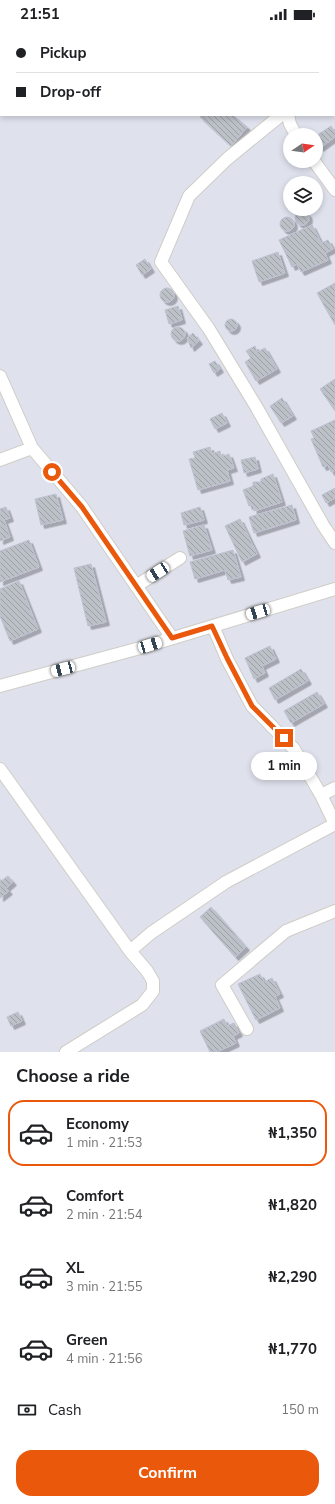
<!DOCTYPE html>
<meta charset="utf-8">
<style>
body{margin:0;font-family:"Nunito Sans",sans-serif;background:#f2f2f2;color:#202124;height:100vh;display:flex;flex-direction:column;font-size:15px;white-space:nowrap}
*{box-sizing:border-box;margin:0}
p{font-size:13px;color:#757577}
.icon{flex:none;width:22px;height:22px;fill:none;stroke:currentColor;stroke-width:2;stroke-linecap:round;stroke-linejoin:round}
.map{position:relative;height:1024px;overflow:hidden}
.drawer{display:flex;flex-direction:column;background:#fff;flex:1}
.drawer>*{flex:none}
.top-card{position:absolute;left:0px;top:0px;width:335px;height:88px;box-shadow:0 2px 6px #0003;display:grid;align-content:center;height:88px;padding:0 16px;background:#fff}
.needle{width:26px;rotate:77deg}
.buttons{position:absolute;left:283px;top:100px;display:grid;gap:8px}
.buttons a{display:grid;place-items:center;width:40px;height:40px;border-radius:50%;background:#fff;box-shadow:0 2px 6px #0003;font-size:20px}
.end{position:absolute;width:18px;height:18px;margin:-9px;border:5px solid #ea580c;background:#fff;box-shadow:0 0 0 2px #fff}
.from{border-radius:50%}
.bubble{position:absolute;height:28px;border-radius:14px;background:#fff;box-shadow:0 2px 6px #0003;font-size:13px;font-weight:700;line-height:28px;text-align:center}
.car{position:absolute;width:12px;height:24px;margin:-12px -6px;border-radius:5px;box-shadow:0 0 3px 1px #0007;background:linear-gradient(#fff 24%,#345 0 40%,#fff 0 76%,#345 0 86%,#fff 0)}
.top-card b{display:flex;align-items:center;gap:14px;height:38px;font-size:15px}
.top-card b+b{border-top:1px solid #e0e0e0}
.top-card i{width:10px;height:10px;background:#202124}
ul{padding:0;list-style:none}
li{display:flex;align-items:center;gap:12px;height:66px;margin:0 8px 6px;padding:0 8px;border:2px solid transparent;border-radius:16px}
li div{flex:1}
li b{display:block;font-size:15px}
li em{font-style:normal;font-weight:700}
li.selected{border-color:#ea580c}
li>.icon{width:36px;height:36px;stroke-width:1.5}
h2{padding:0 16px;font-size:18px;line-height:48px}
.pay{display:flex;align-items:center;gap:10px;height:44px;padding:0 16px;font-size:15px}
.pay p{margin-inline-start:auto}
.action{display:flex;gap:8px;margin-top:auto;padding:8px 16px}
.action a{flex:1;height:46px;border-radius:16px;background:#ea580c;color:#fff;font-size:16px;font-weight:700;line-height:46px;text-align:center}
.status{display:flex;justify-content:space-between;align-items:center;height:28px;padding:0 20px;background:#fff;direction:ltr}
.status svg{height:11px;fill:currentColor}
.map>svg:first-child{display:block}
.building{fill:url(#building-back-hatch);stroke:#bdc2d2;filter:url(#shadow)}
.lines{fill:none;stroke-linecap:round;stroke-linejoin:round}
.minor-casing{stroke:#cfcdc6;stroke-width:14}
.minor{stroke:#fff;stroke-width:12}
.route{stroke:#ea580c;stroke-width:5}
</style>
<div class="status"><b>21:51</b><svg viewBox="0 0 49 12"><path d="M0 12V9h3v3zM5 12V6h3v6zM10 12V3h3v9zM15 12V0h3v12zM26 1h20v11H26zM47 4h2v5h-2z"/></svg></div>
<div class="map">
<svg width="335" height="1024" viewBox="0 0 335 1024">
<defs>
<pattern id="building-back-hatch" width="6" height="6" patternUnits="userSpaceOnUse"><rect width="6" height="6" fill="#bcc0c7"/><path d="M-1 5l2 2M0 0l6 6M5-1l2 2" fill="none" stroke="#9c9fa4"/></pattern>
<filter id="shadow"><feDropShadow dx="3.5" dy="3.5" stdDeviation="0" flood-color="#0004"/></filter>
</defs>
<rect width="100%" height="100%" fill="#dfe1ed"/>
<path class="building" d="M288 0H331L330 1Z
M202 87H233L247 99 231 118 200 89Z
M331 98 335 104V109L320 120 316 115V108Z
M295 190a7 7 0 1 1 14 0a7 7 0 1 1-14 0Z
M280 196a7 7 0 1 1 14 0a7 7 0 1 1-14 0Z
M312 197 321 215 328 212 333 221 325 225 328 232 301 244 297 236 292 239 279 212Z
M278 224 285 245 259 254 252 233Z
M145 231 151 241 142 247 136 237Z
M335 255V297L317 265Z
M160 267a7 7 0 1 1 14 0a7 7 0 1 1-14 0Z
M178 278 182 292 169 296 165 282Z
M225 297a6 6 0 1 1 12 0a6 6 0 1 1-12 0Z
M171 306a7 7 0 1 1 14 0a7 7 0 1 1-14 0Z
M193 305 199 313 191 320 187 310Z
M255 318 257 324 265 320 277 341 256 353 245 334 251 330 246 323Z
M215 333 220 341 214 345 209 336Z
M335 351V383L320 361Z
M282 370 293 388 281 395 270 378Z
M222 385 227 395 215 401 210 391Z
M335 392V442L331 444 328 437 323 439 311 411 314 410 311 403Z
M210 419 212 426 220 423 221 429 229 426 234 440 227 442 230 453 198 462 189 431 195 430 193 424Z
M255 429 258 441 244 445 241 432Z
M273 446 282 474 254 483 253 476 249 478 243 462 253 458V454H261V451Z
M335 460V470L326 475 322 467Z
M56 466 63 492 41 497 35 471Z
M292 477 296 492 254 505 249 489Z
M6 479 10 490 4 492 10 509 0 513V481Z
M200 479 204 492 184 497 181 485Z
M240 491 257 526 242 534 225 498Z
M204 497 212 522 190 528 183 503Z
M29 512 39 539 0 554V523Z
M233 522 241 549 228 552 225 542 195 551 190 534Z
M91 536 106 594 88 598 74 540Z
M19 553 38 601 10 613 0 588V561Z
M270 618 276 631 262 638 265 645 254 651 245 630Z
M301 641 308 653 275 672 269 660Z
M317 664 324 676 291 695 284 683Z
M8 848 13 854 6 860 9 863 0 870V851L1 853Z
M211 879 246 919 235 929 200 889Z
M260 946 264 954 272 950 280 966 275 968 280 980 256 992 238 956Z
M18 984 22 993 11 998 7 989Z
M224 991 227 998 234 995 239 1005 233 1008 236 1015 217 1024H210L200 1003Z"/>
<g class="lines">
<g class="minor-casing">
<path id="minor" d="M189 0 190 1
M334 41 335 40
M281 87 227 131 189 168 161 234 209 301 257 380 323 497 335 515
M288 87 290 96 296 107
M314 133 335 162
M0 348 32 420 0 432
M32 420 82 479 172 610
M136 558 180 530
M213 598 227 631 252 678 294 721 321 767 335 796
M0 658 140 620 335 561
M0 741 130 923 147 943 153 953V963L142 977 66 1024
M321 767 335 760
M130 923 151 905 226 854 335 796
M247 1001 222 957 286 903 335 883"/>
</g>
<use href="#minor" class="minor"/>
</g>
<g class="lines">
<path class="route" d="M52 444 82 479 172 610 212 598 227 630 252 678 284 710"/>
</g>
</svg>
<div class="buttons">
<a><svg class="needle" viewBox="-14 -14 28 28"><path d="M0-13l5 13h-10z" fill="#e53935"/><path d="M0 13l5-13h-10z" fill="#757577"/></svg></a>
<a><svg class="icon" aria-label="layers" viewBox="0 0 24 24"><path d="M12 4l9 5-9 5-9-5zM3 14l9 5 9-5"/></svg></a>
</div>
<i class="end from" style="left:52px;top:444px"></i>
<i class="end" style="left:284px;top:710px"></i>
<div class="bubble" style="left:251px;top:724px;width:66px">1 min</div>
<i class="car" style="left:158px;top:544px;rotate:237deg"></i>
<i class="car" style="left:258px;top:584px;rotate:253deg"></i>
<i class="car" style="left:150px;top:617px;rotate:73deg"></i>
<i class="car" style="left:63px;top:641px;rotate:255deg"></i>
<div class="top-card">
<b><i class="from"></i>Pickup</b>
<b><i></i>Drop-off</b>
</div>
</div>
<section class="drawer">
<h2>Choose a ride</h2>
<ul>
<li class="selected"><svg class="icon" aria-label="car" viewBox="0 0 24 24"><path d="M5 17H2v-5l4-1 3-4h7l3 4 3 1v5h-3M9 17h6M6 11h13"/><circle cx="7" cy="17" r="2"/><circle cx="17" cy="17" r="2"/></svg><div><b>Economy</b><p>1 min · 21:53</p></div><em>₦1,350</em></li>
<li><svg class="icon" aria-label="car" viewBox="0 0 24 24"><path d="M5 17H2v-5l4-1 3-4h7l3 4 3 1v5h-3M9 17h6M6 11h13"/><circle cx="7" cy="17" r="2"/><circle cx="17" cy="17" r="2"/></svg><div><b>Comfort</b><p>2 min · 21:54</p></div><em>₦1,820</em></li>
<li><svg class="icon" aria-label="car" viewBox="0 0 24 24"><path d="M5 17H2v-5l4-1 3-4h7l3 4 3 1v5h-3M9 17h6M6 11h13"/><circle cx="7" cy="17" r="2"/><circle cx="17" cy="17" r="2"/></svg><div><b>XL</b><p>3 min · 21:55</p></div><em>₦2,290</em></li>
<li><svg class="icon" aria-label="car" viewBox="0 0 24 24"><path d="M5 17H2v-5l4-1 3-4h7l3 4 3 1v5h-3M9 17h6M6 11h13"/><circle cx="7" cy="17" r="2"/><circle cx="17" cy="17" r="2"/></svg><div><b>Green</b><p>4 min · 21:56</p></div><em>₦1,770</em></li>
</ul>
<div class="pay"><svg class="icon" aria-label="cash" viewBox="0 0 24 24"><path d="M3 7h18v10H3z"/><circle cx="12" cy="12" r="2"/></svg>Cash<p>150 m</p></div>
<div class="action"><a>Confirm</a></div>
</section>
